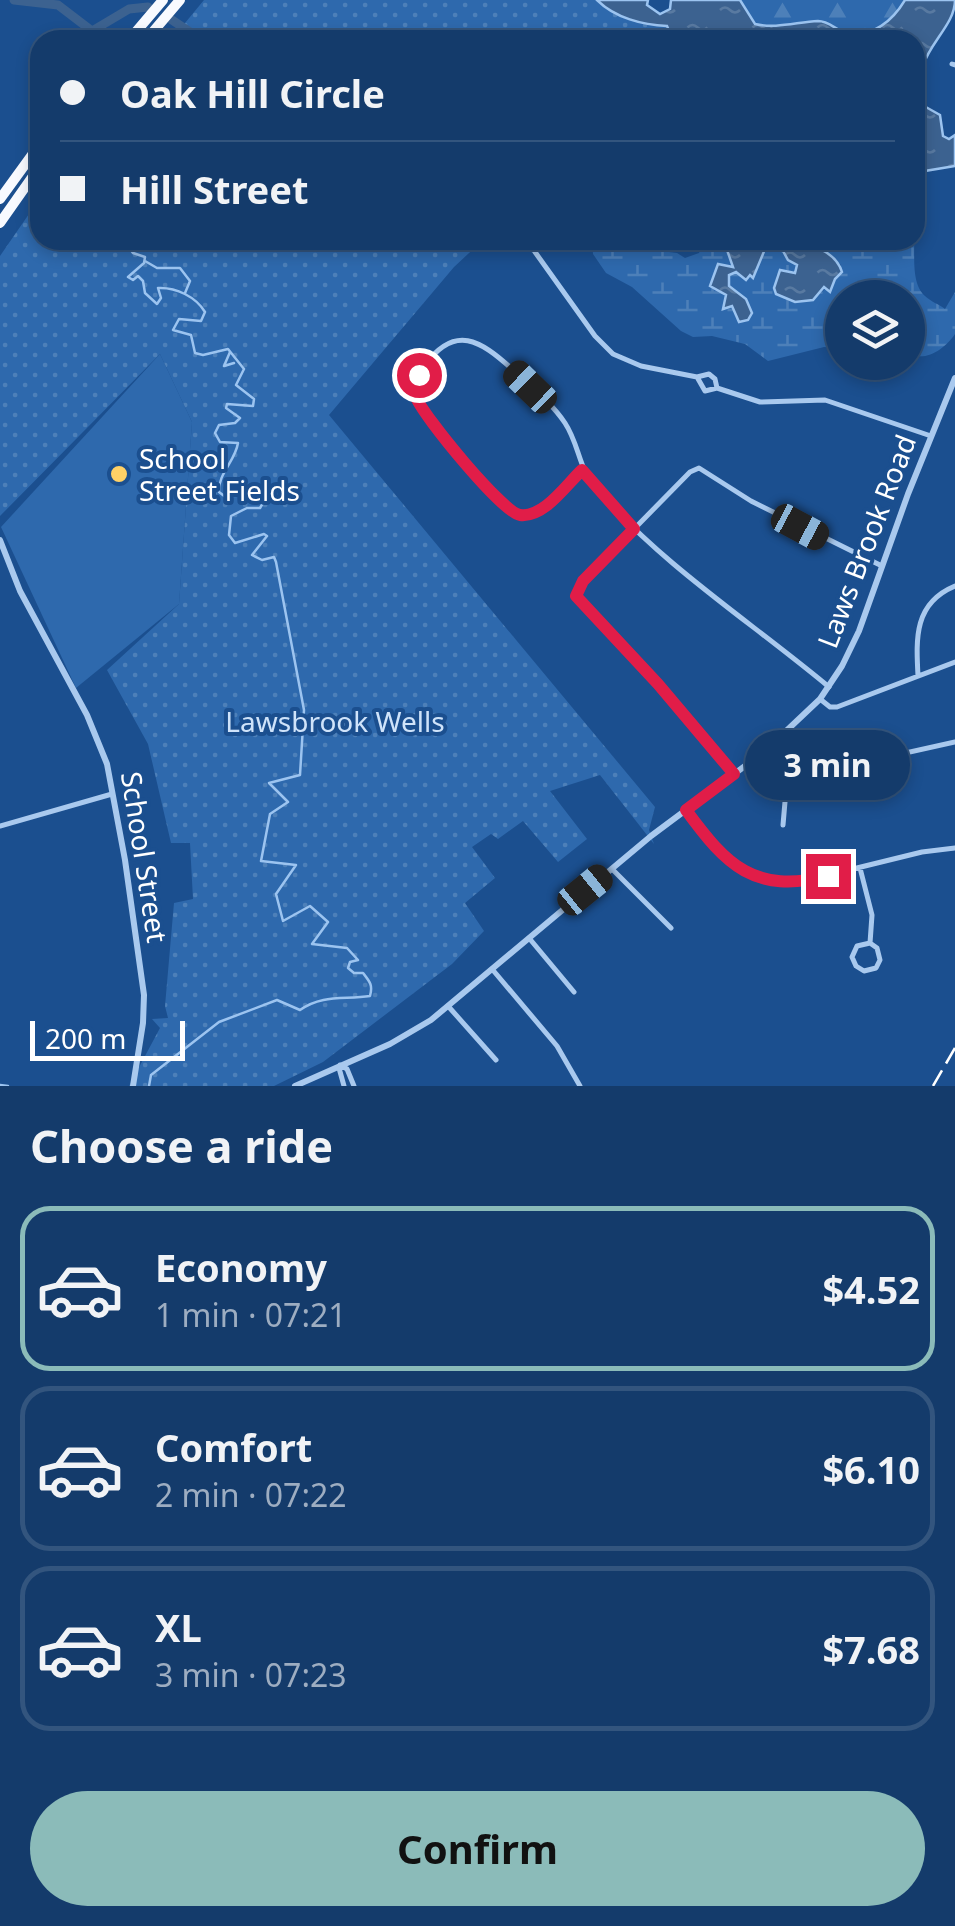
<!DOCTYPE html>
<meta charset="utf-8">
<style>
body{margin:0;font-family:"Noto Sans",sans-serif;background:#214673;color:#f1f3f6;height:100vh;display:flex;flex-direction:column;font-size:38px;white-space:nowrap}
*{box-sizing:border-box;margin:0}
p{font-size:32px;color:#9dadc1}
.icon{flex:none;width:55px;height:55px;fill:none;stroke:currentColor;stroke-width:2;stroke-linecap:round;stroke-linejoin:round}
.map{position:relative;height:1086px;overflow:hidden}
.side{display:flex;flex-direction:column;background:#143b6b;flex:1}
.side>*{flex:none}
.top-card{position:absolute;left:30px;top:30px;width:895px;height:220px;border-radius:30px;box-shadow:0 5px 15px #0003,0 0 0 2px #33557e;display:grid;align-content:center;height:220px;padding:0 30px;background:#143b6b}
.fabs{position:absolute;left:825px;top:280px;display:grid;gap:20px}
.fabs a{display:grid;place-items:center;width:100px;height:100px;border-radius:50%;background:#143b6b;box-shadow:0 5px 15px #0003,0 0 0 2px #33557e;font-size:50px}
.scale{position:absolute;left:30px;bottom:25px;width:155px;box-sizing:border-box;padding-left:10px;border:5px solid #fff;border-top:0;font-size:28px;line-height:35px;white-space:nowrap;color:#fff;-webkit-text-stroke:8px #1b4f8f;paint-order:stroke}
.end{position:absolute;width:45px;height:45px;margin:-22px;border:12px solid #e11d48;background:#fff;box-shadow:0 0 0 5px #fff}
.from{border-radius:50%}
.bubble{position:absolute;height:70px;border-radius:35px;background:#143b6b;box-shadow:0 5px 15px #0003,0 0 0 2px #33557e;font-size:32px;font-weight:700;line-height:70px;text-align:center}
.car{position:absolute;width:30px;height:60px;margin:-30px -15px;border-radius:12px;box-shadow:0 0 8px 2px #0007;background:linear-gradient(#222 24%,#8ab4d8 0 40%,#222 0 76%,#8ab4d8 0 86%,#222 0)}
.top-card b{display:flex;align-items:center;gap:35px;height:95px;font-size:38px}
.top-card b+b{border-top:2px solid #33557e}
.top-card i{width:25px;height:25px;background:#f1f3f6}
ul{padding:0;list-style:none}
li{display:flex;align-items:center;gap:30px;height:165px;margin:0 20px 15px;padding:0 10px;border:5px solid #33557e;border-radius:30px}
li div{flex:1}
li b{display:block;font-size:38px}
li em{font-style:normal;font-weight:700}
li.on{border-color:#8bbbb9}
li>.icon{width:90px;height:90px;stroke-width:1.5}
h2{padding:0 30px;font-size:45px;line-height:120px}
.primary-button{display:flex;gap:20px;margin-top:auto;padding:20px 30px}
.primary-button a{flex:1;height:115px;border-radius:60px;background:#8bbbb9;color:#111;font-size:40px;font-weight:700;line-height:115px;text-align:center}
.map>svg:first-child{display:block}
.grass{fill:#2e69ad}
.forest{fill:url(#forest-firs)}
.wetland{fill:url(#wetland-marsh)}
.park{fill:url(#park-dots)}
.water{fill:url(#water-ripples);stroke:#9cc4f0;stroke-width:2.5}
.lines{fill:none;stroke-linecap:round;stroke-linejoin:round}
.stream{stroke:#9cc4f0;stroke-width:2.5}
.river{stroke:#3c6290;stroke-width:9}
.minor{stroke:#a9c9ee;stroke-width:5}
.tertiary{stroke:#a9c9ee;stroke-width:6}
.trunk{stroke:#f8faff;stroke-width:10}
.rail{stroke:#fff;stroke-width:2.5;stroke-dasharray:18 8;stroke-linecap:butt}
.route{stroke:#e11d48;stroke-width:12}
.poi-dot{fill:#ffd166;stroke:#1b4f8f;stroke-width:4}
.labels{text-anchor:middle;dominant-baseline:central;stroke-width:8;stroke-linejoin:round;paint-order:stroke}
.poi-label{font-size:28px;fill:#fff;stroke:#1b4f8f;text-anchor:start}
.street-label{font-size:28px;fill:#fff;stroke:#1b4f8f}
.park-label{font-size:28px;fill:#cfe3fa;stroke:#1b4f8f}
</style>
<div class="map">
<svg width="955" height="1086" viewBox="0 0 955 1086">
<defs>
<pattern id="forest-firs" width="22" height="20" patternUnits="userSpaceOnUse" patternTransform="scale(2.5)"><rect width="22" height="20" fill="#2e69ad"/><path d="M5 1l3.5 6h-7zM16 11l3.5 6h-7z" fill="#4d80b9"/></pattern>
<pattern id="wetland-marsh" width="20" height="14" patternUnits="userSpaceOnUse" patternTransform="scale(2.5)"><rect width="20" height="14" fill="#2e69ad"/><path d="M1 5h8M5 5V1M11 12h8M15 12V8" fill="none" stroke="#4d80b9"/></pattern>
<pattern id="park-dots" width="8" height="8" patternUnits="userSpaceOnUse" patternTransform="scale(2.5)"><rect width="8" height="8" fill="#2e69ad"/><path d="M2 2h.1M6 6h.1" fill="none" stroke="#4d80b9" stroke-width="1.8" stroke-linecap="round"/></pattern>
<pattern id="water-ripples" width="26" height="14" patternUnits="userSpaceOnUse" patternTransform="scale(2.5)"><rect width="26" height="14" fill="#3c6290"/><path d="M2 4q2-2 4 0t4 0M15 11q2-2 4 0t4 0" fill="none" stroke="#597aa1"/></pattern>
</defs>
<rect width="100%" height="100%" fill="#1b4f8f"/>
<path class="grass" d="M160 354 192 422 179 604 76 688 1 527Z"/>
<path class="forest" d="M740 0H905C893 20 873 38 847 33 836 31 830 21 818 21 797 22 776 29 755 24Z"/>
<path class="wetland" d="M592 240H647L661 251 677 253 685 258 699 253 705 240H730L731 245 724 242 722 247 733 260V267H717L710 286 726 295 727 302 735 309V317L748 320 752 313 746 299 729 286V275L736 272 743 278 750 274 754 277 765 249 783 251 788 260 797 265 795 273 786 270 777 274 774 288 776 294C805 310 829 294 841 265L822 251 809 246 821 248 846 240H914C915 256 911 284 925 296 931 302 939 304 945 309L955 292V334C945 349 925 363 908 353V298H842V348L824 347 768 361 745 344 712 336 693 337 681 331 632 287 606 273 593 254Z"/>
<path class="park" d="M204 0H597C616 19 643 23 667 26L670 33 666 40H171Z
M40 198V240H483L454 267 329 415 655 807 649 830 654 844 600 775 550 791 587 839 558 862 523 821 498 839 491 834 472 847 495 878 465 903 484 931 452 964 323 1062 274 1086H129L160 1028 152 1019 168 1018 165 1006 174 903 193 899 190 843H171L148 744 107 670 179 604 192 422 160 354 0 516V256Z"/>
<path class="water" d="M597 0H648L647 5 660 14 670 9 671 0H740L755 24C776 29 797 22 818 21 830 21 836 31 847 33 873 38 893 20 905 0H955C955 34 905 55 924 106L940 115 943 136 949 139 955 135V166L925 171 915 182V40H666L670 33 667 26C643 25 615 18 597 0Z
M730 240 757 248 764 240C790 240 833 243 842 272L835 279 830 292 824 287 813 300 795 302 776 294 774 288 780 270 795 273 797 265 788 260 783 251 765 249 753 278 750 275 746 280 736 272 729 275V286L746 299 752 313 748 320 739 322 732 306 723 309 726 295 710 286 718 264 733 267 727 250 722 247 724 242 730 245Z"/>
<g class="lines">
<path class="stream" d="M104 240 126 244 133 253 145 257 144 263 128 277 133 280 138 276 143 281 145 293 157 304 161 298 158 288C176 287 196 297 205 312L201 321 179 319 173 330 191 335 195 353 203 355 228 349 244 369 236 385 254 399 253 406 227 404 226 408 240 418 235 423 219 425 215 433 220 442 238 443C235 462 218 473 219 492L228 499 253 485 261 493 263 503 260 508H247L231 516 229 535 235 543 264 534 267 536 252 555 262 560 274 557 276 562 304 710 300 775 269 783 288 802 270 814 261 861 296 865 276 894 283 921 310 906 328 922 312 944 347 948 358 960 350 962 348 968 354 973H363C370 982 373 985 370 996 344 1000 323 994 300 1010L277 1000 219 1022 151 1075 149 1086
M145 261 157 268H180L190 281 185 293
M230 352 224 366 234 363
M0 1085 8 1086"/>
<path class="river" d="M14 0 58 5 92 31 129 9 148 7
M172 20 202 40"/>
<path class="minor" d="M952 64 955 65
M519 240 533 250
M532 240 535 252 595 336 613 354 641 366 697 377 709 374 715 379 717 388
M697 377 705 391 717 388 760 402 825 400 931 436
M582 470C569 483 550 510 531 514 524 516 516 515 509 511 494 501 418 409 415 393 413 383 420 373 425 365 455 324 480 340 512 369 529 385 552 403 565 423 580 446 578 469 598 491 665 567 751 622 829 687
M918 676C916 638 914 603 955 586
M820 699 830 707H837L955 662
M829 770 955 742
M734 774 658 683 576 597 583 581 690 472 699 468 751 501 882 566
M686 811 727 861 749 873 770 879 808 880 922 852 955 848
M783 825 790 744 788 732
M0 826 112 794
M860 868 872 915 870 943 857 946 852 957 856 966 864 971 876 968 880 960 877 948 870 943
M612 869 671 928
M529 938 574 992
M492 969 557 1046 580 1086
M448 1006 496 1060
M340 1065 347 1069 354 1086
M339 1068 344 1086"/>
<path class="tertiary" d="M0 540 20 591 87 715 107 764 125 860 144 995 143 1023 133 1086
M295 1086 390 1044 431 1020 651 836 765 751 820 699 842 666 859 631 908 494 955 378"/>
<path class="trunk" d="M129 40 163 0
M146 40 180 0
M0 199 40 144
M0 223 40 166"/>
<path class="rail" d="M933 1086 955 1048"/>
</g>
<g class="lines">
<path class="route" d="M419 375C415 383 413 389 416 397 423 416 503 513 520 515 544 518 566 485 582 470L634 529 583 581 576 596 658 684 734 774 686 810C727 866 754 894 828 876"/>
</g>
<circle class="poi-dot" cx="119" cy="474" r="10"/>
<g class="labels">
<g class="poi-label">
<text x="139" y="458">School<tspan x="139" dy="32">Street Fields</tspan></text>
</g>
<g class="street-label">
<text transform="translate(866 541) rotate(-69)">Laws Brook Road</text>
<text transform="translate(145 857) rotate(81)">School Street</text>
</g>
<g class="park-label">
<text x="335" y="721">Lawsbrook Wells</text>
</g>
</g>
</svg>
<div class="fabs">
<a><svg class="icon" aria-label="layers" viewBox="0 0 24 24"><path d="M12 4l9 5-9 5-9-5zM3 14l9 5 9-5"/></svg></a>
</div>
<div class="scale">200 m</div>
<i class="end from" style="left:419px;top:375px"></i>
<i class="end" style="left:828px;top:876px"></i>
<div class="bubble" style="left:745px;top:730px;width:165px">3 min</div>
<i class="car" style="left:530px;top:387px;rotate:314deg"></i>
<i class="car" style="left:800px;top:527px;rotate:118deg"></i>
<i class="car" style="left:585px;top:890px;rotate:51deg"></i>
<div class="top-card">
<b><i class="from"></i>Oak Hill Circle</b>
<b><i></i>Hill Street</b>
</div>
</div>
<section class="side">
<h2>Choose a ride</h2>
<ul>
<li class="on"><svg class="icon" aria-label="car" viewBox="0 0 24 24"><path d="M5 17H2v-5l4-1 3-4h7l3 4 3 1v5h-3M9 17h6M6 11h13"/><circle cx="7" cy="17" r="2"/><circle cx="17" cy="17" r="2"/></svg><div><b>Economy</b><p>1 min · 07:21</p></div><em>$4.52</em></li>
<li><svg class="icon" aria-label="car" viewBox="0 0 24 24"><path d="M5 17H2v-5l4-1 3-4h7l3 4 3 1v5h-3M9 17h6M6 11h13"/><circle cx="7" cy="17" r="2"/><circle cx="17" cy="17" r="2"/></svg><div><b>Comfort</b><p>2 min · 07:22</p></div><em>$6.10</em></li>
<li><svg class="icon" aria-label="car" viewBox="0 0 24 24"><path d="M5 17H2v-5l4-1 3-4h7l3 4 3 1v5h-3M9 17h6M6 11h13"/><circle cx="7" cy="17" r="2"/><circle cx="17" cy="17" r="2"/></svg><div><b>XL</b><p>3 min · 07:23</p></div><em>$7.68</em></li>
</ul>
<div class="primary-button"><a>Confirm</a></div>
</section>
